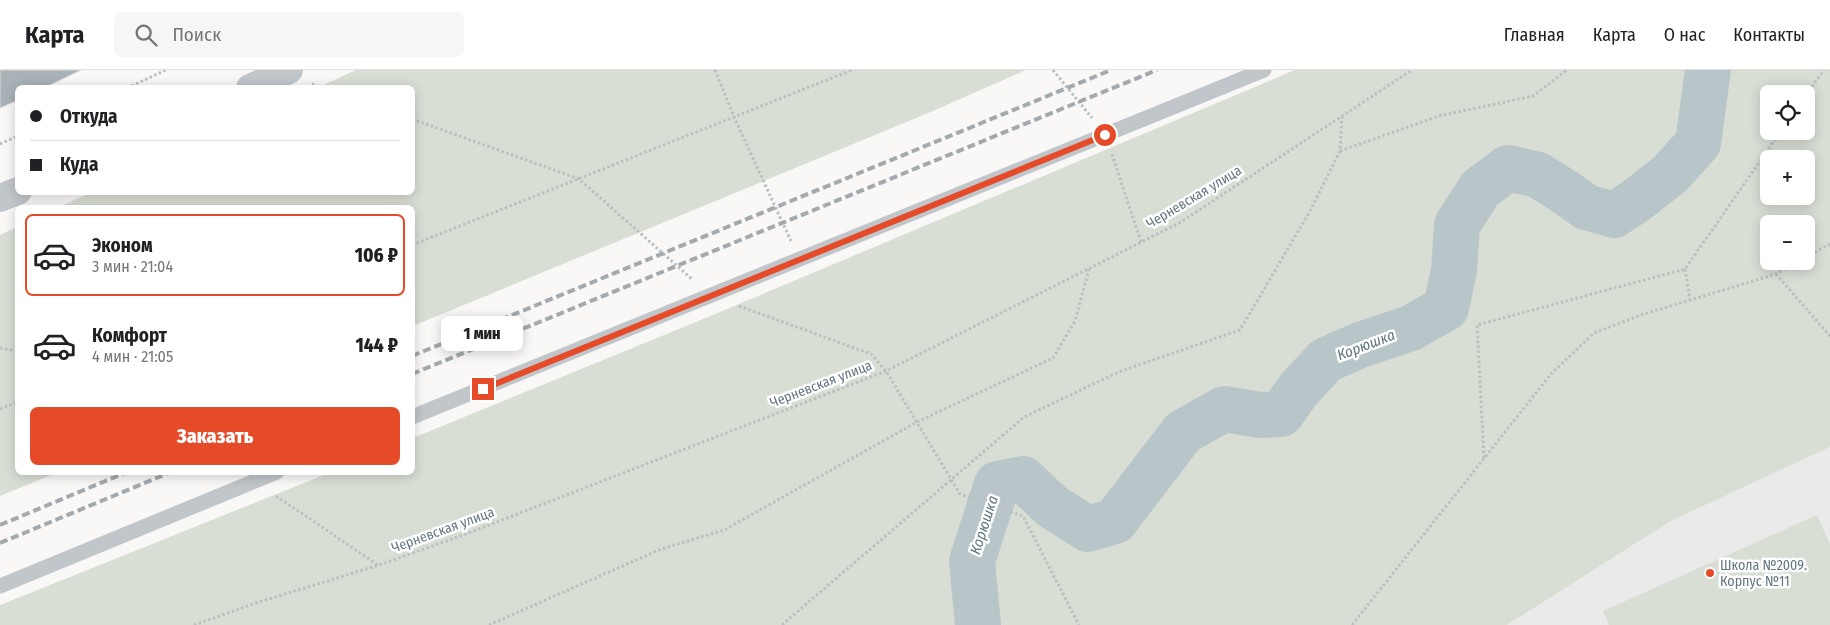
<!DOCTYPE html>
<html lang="ru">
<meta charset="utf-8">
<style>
body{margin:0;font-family:"Fira Sans Condensed",sans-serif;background:#f6f6f6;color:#202124;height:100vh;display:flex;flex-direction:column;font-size:19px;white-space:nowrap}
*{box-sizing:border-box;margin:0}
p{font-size:16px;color:#757577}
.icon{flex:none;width:28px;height:28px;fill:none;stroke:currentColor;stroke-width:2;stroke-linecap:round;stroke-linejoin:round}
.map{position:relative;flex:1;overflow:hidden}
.sheet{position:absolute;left:15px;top:135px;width:400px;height:270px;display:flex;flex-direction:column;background:#fff;border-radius:8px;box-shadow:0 2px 12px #0003}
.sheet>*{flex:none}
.banner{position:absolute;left:15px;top:15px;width:400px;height:110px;border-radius:8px;box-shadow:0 2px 12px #0003;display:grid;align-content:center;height:110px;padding:0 15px;background:#fff}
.fabs{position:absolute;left:1760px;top:15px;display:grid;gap:10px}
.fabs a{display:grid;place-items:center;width:55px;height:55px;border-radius:8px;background:#fff;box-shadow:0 2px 12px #0003;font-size:25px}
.end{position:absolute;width:22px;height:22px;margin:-11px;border:6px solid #e54a29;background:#fff;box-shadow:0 0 0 2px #fff}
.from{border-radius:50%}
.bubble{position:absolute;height:35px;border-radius:8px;background:#fff;box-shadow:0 2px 12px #0003;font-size:16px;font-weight:800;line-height:35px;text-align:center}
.banner b{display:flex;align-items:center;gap:18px;height:48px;font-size:19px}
.banner b+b{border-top:1px solid #e0e0e0}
.banner i{width:12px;height:12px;background:#202124}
ul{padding:9px 0 0;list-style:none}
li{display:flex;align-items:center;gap:15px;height:82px;margin:0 10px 8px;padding:0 5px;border:2px solid transparent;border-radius:8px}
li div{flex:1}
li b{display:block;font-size:19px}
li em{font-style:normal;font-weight:800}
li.active{border-color:#e54a29}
li>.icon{width:45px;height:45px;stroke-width:1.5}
.button{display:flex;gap:10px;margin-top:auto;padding:10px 15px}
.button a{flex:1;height:58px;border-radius:8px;background:#e54a29;color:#fff;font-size:20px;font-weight:800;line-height:58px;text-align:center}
header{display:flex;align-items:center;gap:30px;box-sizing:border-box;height:70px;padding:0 25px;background:#fff;border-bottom:1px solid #e0e0e0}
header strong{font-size:24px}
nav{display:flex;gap:28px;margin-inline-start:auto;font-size:18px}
.search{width:350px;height:45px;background:#f6f6f6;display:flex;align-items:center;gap:12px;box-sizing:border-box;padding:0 18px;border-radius:8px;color:#757577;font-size:19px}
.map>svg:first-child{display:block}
.built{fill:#e9eae9}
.green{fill:#d9ded5;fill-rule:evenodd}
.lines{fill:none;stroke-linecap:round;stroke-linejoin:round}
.river{stroke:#b9c6c9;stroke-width:46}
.building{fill:#a8b2b7;stroke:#dadad8}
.path{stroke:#bbbfc1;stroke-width:3;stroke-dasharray:2.5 2.5;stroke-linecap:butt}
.lane{stroke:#c1c6ca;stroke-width:15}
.street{stroke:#c1c6ca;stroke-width:28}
.rail{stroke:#a2aaaf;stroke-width:4;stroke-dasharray:8 4;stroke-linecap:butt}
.route{stroke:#e54a29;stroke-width:6}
.poi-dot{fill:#e54a29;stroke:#fff;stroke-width:2}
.labels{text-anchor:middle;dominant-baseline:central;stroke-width:5;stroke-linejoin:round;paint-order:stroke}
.street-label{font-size:14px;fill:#637681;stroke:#fff}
.poi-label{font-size:14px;fill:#637681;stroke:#fff;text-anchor:start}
.water-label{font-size:15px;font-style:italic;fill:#5e767c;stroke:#fff}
</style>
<header>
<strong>Карта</strong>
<div class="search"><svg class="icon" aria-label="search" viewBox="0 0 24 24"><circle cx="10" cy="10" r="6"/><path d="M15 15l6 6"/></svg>Поиск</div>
<nav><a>Главная</a><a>Карта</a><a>О нас</a><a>Контакты</a></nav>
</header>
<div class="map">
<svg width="1830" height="555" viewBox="0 0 1830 555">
<rect width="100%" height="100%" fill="#f9f8f6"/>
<path class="built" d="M1830 377V555H1507L1671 451Z"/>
<path class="green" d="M356 0H1026L933 41 413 256 412 138 59 137 92 122H412V18L319 17Z
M1295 0H1830V377L1671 451 1507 555H0V535L329 403 412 402 413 368 708 247ZM1769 24H1806V61H1769ZM1769 89H1806V126H1769ZM1769 154H1806V191H1769Z
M17 157 18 402 56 403 0 426V165Z
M1817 445 1830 474V555H1609L1603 541Z"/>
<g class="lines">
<path class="river" d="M978 555 972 491 997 414 1023 409 1053 437 1088 459 1115 451 1183 362 1224 339 1260 345 1281 344 1299 319 1326 290 1360 275 1411 258 1446 238 1454 200 1457 155 1480 119 1508 98 1538 105 1565 122 1586 137 1614 145 1637 130 1670 104 1698 73 1708 0"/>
</g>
<path class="building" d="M0 0H81L44 18H18V30L0 38Z"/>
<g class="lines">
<path class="path" d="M715 0 734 47 791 171
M1053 0 1092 48
M312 14 324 18
M127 18 166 0
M1806 25 1824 0
M412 49 579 109 693 210
M0 74 18 66
M1340 81 1439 46 1533 26 1567 0
M1112 84 1141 172
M412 175 852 0
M1806 187 1830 174
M1685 199 1690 230
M1776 204 1830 266
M739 236 871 284 886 301 960 424 1023 446 1079 555
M0 278 18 281
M0 339 18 332
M1484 388 1477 255 1685 199 1781 61
M276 426 378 495
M194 555 256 533 379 495 466 464 886 301 1181 152 1412 0
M489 555 661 479 724 460 917 352 1053 288 1075 251 1089 199
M782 555 1024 347 1121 301 1240 260 1310 141 1340 81 1342 47
M1352 555 1551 304 1594 263 1641 245 1776 204 1799 191"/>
<path class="lane" d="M412 347 1264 0
M0 516 277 402"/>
<path class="street" d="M250 18 289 0
M0 128 18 121"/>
<path class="rail" d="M412 286 1111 0
M412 304 1157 0
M0 455 127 402
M0 473 171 402"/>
</g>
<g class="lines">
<path class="route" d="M483 319 1105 65"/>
</g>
<circle class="poi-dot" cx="1710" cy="503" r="5"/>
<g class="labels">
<g class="street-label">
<text transform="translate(1194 127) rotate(-31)">Черневская улица</text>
<text transform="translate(821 314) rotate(-21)">Черневская улица</text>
<text transform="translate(443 460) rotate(-20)">Черневская улица</text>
</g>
<g class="poi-label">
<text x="1720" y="495">Школа №2009.<tspan x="1720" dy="16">Корпус №11</tspan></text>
</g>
<g class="water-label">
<text transform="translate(1366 275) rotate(-21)">Корюшка</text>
<text transform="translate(984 455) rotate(-72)">Корюшка</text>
</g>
</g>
</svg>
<div class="fabs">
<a><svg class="icon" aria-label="locate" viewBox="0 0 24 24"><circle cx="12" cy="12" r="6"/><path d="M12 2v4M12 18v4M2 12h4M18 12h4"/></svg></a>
<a>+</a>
<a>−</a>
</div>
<i class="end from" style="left:1105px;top:65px"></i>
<i class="end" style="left:483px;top:319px"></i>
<div class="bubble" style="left:441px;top:246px;width:82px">1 мин</div>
<div class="banner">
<b><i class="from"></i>Откуда</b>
<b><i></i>Куда</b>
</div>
<section class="sheet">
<ul>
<li class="active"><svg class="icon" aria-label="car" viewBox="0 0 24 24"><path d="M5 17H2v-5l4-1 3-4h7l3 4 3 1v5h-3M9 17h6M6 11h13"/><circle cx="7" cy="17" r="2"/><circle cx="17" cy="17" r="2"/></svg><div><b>Эконом</b><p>3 мин · 21:04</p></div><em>106 ₽</em></li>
<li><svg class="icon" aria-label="car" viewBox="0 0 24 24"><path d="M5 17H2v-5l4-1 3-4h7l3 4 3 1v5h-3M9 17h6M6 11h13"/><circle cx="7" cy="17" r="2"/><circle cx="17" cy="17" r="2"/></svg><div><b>Комфорт</b><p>4 мин · 21:05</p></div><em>144 ₽</em></li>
</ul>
<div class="button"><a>Заказать</a></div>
</section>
</div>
